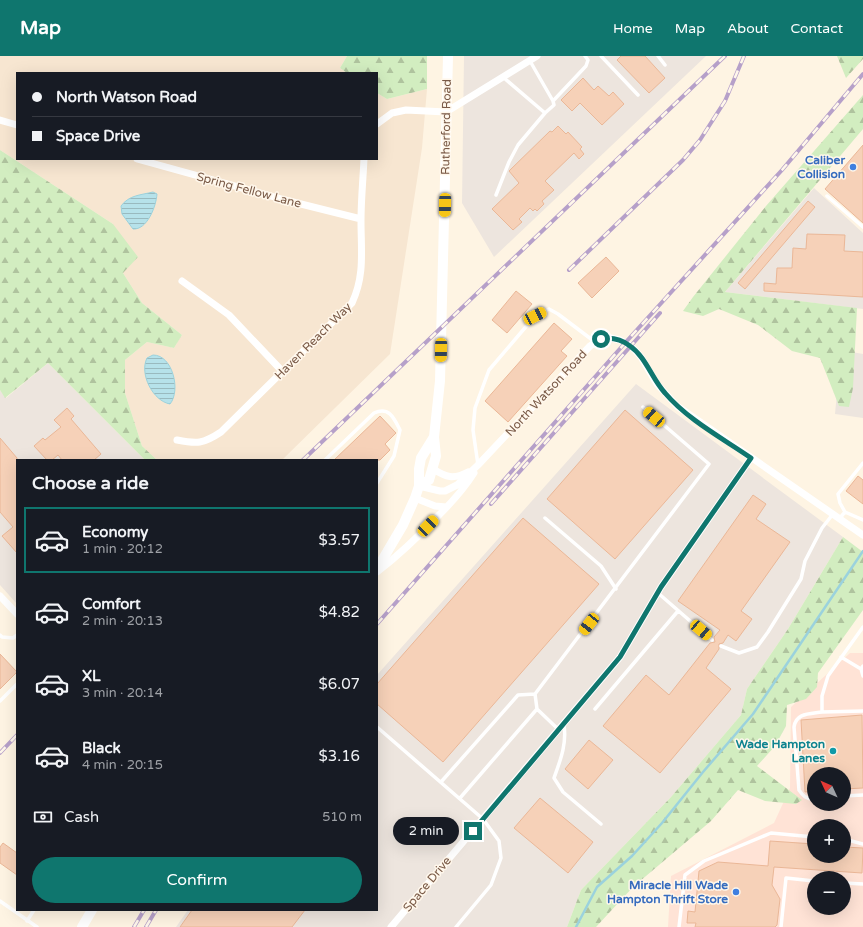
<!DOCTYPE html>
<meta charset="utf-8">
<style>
body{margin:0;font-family:"Varela Round",sans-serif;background:#20242c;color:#f1f3f6;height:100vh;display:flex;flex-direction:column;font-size:15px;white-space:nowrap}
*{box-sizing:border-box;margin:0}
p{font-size:13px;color:#9ea1a6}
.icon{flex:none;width:22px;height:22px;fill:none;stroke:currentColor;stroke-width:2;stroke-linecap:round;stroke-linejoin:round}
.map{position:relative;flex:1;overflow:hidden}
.details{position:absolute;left:16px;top:403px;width:362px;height:452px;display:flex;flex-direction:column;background:#171b24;border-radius:0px;box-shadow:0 4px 16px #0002}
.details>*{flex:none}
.top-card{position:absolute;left:16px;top:16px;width:362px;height:88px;border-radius:0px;box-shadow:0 4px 16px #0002;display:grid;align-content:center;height:88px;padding:0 16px;background:#171b24}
.needle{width:26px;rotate:314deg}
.buttons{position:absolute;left:807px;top:711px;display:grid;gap:8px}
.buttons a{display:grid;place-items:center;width:44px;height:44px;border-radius:50%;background:#171b24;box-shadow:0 4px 16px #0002;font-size:20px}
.end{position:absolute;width:18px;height:18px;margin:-9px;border:5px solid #0f766e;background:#fff;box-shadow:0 0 0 2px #fff}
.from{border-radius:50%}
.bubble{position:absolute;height:28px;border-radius:14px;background:#171b24;box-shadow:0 4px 16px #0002;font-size:13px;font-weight:600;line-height:28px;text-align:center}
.car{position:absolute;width:12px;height:24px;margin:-12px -6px;border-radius:5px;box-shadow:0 0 3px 1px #0007;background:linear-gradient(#f5c518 24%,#345 0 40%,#f5c518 0 76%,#345 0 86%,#f5c518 0)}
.top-card b{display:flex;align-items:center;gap:14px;height:38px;font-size:15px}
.top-card b+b{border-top:1px solid #363941}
.top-card i{width:10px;height:10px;background:#f1f3f6}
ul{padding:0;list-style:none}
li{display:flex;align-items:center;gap:12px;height:66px;margin:0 8px 6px;padding:0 8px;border:2px solid transparent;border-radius:0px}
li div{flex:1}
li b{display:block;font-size:15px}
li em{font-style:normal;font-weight:600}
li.active{border-color:#0f766e}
li>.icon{width:36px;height:36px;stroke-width:1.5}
h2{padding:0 16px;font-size:18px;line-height:48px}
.pay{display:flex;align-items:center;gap:10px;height:44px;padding:0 16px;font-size:15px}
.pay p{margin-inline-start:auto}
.action{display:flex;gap:8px;margin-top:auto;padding:8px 16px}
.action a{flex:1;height:46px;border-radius:24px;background:#0f766e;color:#fff;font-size:16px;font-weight:600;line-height:46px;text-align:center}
header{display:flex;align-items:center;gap:24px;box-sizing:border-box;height:56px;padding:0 20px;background:#0f766e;color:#fff}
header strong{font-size:19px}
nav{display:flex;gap:22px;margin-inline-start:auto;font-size:14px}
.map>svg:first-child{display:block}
.residential{fill:#f7e6d1}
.commercial{fill:#ffe3d6;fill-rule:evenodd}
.industrial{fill:#ede5de}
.forest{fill:url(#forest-firs)}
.water{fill:url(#water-rules);stroke:#9bd2dd}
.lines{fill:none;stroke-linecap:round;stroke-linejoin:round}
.stream{stroke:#9bd2dd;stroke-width:2.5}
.building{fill:#f6d1b8;stroke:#eab797}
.lane{stroke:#fff;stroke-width:3.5}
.street{stroke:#fff;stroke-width:7}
.secondary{stroke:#fff;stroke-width:10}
.rail-casing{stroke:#b6a0c9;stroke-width:4}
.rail{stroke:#fff7eb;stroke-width:2.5;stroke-dasharray:8;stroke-linecap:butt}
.route{stroke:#0f766e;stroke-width:5}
.shop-dot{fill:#3f7fe0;stroke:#fff7eb;stroke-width:1.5}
.culture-dot{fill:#0f9aa8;stroke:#fff7eb;stroke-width:1.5}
.labels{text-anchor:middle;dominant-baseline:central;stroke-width:3;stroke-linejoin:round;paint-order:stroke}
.street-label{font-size:12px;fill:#795946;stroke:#fff7eb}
.shop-label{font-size:12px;font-weight:bold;fill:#366cbe;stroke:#fff7eb;text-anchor:end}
.culture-label{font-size:12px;font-weight:bold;fill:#0d838f;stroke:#fff7eb;text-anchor:end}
</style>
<header>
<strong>Map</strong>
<nav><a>Home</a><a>Map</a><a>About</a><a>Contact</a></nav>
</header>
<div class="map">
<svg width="863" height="871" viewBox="0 0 863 871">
<defs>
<pattern id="forest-firs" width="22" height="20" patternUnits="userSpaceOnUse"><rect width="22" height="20" fill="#d2edc0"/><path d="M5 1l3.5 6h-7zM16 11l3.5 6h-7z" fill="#afc39e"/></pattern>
<pattern id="water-rules" width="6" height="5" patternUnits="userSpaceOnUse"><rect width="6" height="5" fill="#b6e2ea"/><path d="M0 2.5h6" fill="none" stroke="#99babf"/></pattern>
</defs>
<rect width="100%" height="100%" fill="#fef4e3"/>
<path class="residential" d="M0 0H347L340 12 347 17H17V103H377V37L387 43 427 33 422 92 390 298 282 404H157L142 390 125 337V304L147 286 174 292 182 279 142 247 123 217 113 168 0 94Z"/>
<path class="commercial" d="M850 597H863V871H668L671 820 774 767 790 732 791 651ZM814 718H844V748H814ZM814 770H844V800H814ZM814 822H844V852H814Z"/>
<path class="industrial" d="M464 0H706L494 201 462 147Z
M814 132 863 177V253L725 236Z
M841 294 863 298V362L835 358Z
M48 307 145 404H17V548L0 529V334L6 342Z
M636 328 843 481 788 573 747 633 741 659 671 741 581 834 567 871H176L188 854H377V619Z"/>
<path class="forest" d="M347 0H427V33L387 43 377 37V17H347L340 12Z
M837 0H863V3L846 22Z
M863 39V73L725 236 857 252 853 332 849 351 839 350 820 302 792 295 758 269 719 253 703 260 683 255 693 241 766 150Z
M0 94 113 168 138 201 123 217 142 247 182 279 174 292 147 286 125 304V337L142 390 157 404H145L48 307 5 342 0 334Z
M843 481 863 496V554L818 617 817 631 806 643 787 649 786 670 775 690 757 710 802 744 796 748 765 745 738 734 711 765 633 831 596 871H567L581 834 671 741 741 659 747 633 788 573Z"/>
<path class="water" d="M153 136 157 138C156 151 147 174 133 173L122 158 121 150C129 139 141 139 153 136Z
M153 299C173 299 181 335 170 348 153 345 139 318 147 302Z"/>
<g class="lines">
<path class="stream" d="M576 871 597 831 632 800 662 767 703 716 753 658 863 495"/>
</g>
<path class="building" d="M621 0H645L665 22 649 37 617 4Z
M583 22 594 34 598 30 609 40 613 36 624 48 602 69 580 47 572 55 561 44Z
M558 70 566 78 568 76 582 91 580 93 584 98 579 103 574 97 545 125 554 134 542 145 544 148 537 155 535 153 533 155 530 152 519 163 522 166 513 174 492 153 519 127 509 115 550 75 552 76Z
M863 89V167L825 133Z
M808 145 815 151 745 233 738 227Z
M807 178 845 179 844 195 863 196V241L764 235V227L776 228 777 212H792L793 192 806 193Z
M606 201 619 215 592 242 578 227Z
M516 235 532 248 507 277 492 264Z
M554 267 572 283 561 295 567 300 508 366 485 345Z
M67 352 74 360 71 363 101 398 94 404H62L58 399 52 404H47L34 390 43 382 45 384 61 371 54 364Z
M625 354 693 414 615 503 547 443Z
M380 360 396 377 385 388 390 394 380 404H334Z
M0 382 17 402V497L2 480 13 471 0 456Z
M858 420 863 424V448L846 435Z
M753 439 766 448 756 463 790 486 741 555 752 563 736 585 728 579 723 587 719 588V593L706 612 731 633 660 717 603 670 646 619 669 639 710 587 715 586 714 581 720 574 678 545Z
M523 462 599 528 443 706 377 648V628Z
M0 598 17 616 0 633Z
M862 659 863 732 844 733V718H814V735L805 736 801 664Z
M589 684 613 704 588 733 565 713Z
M540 742 593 786 568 817 514 772Z
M770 785 814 788V800H844V791L863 792 862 817 774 811 772 829 780 843 777 869 775 871H695L696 867H687L688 855 695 856 699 815 718 806 768 810Z
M3 787 17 797V819L0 807V791Z
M192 854H305L292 871H180Z"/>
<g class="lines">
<path class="lane" d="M601 0 638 39
M658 0 665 9
M530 5 553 45 554 49 545 57
M553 45 586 10 588 4 585 0
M496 139 509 106 518 89 545 57 504 22
M827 140 863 171
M325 404 374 357C389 350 394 362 400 374L394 400 377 427
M478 409 473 374 475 352 489 314 535 260 549 253 558 258 595 286
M845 456 840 447 838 438 863 407
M545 462 601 510 616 533
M839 463 845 456 863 464
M658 537 712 584
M863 571 828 620 822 640V656L863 655
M0 579 2 581 13 582 17 579
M721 590 739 597 757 591 768 576 801 523 805 505 822 472 833 458
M841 601 861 613
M863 610 861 613 863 620
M0 645 17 628
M595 653 678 555
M564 669C567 688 560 705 554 722L563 736 601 768
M377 671 483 763 499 785 501 802 491 829 456 871
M559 674 537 653 535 638 709 408 643 351
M441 726 518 639 535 638
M844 740 863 739
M460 742 537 653
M814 743C806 743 803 740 799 734L794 671C796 657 809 658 822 656
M844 783 863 788
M844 827 863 828
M0 845 37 871
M27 865 34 854
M679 871 685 819 704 805 771 777 814 781
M781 871 786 822 814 825"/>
<path class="street" d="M0 64 17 69
M377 68 392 57 406 54 446 56 537 0
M137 103 285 144 361 163
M182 225 229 259 283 316
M177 384C197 388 203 388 221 376L352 247C365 219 361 195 361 165 361 144 363 124 364 103
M433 413C446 421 453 424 468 416
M419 430 440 435H445L457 429 478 409 590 290 601 283 611 282 620 284 631 290 641 301 657 328 677 350 863 479
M415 442 435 450 446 451
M377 516C399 499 419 480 439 459 452 446 464 433 474 417
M0 540 17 558
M391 871 620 601 661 531 751 402"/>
<path class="secondary" d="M419 430 429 424 436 400 434 381 440 325 448 0
M377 513 403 469 415 442 419 430V413L421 402 434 381
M82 871 92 854"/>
<g class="rail-casing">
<path id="rail" d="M569 214 683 104 700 84 725 45 744 0
M303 404 725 0
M491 448 660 257
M377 568 625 287 782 114 863 18
M0 697 17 679
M134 871 144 854
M146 871 156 854"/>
</g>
<use href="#rail" class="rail"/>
</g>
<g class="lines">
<path class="route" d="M473 775 620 601 661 531 751 402C722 382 688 364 665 337 652 323 646 301 630 290 622 284 612 281 601 283"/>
</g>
<g class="shop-dot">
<circle cx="853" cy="111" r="4"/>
<circle cx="736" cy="836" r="4"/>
</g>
<circle class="culture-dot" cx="833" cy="695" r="4"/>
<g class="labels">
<g class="street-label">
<text transform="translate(446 71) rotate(-89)">Rutherford Road</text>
<text transform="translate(249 134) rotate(15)">Spring Fellow Lane</text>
<text transform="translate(313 285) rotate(-45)">Haven Reach Way</text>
<text transform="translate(546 337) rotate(-47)">North Watson Road</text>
<text transform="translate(427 828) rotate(-50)">Space Drive</text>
</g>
<g class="shop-label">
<text x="845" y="104">Caliber<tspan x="845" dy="14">Collision</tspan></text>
<text x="728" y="829">Miracle Hill Wade<tspan x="728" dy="14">Hampton Thrift Store</tspan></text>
</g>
<g class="culture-label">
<text x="825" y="688">Wade Hampton<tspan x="825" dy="14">Lanes</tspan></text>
</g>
</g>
</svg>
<div class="buttons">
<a><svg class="needle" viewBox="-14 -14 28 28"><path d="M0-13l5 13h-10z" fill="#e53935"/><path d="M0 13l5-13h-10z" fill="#9ea1a6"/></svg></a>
<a>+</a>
<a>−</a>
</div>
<i class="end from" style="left:601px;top:283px"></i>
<i class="end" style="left:473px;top:775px"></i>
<div class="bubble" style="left:393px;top:761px;width:66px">2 min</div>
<i class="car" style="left:445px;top:149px;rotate:181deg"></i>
<i class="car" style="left:535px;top:260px;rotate:63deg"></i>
<i class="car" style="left:441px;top:294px;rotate:181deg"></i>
<i class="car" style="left:654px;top:361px;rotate:311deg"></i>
<i class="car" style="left:428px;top:470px;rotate:44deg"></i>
<i class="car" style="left:589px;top:568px;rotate:218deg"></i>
<i class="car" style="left:701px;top:574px;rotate:130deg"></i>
<div class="top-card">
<b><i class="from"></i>North Watson Road</b>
<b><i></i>Space Drive</b>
</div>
<section class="details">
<h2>Choose a ride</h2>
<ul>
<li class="active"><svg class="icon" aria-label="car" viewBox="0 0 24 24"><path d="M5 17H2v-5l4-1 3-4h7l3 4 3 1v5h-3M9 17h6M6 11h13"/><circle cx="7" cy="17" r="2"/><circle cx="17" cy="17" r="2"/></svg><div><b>Economy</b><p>1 min · 20:12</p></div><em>$3.57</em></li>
<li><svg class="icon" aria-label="car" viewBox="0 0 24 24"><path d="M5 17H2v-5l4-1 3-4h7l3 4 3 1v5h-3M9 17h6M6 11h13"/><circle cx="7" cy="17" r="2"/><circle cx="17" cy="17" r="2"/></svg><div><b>Comfort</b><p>2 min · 20:13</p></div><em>$4.82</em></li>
<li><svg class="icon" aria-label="car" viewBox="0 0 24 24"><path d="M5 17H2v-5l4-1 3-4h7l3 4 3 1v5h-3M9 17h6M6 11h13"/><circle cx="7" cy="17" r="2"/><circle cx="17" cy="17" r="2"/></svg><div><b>XL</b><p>3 min · 20:14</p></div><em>$6.07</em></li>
<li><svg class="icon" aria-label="car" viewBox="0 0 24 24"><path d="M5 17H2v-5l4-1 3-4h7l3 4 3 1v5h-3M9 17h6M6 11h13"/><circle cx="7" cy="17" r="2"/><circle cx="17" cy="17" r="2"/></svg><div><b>Black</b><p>4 min · 20:15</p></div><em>$3.16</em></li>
</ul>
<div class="pay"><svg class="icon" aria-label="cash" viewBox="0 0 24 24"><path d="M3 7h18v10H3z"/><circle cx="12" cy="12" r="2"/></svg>Cash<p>510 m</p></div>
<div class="action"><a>Confirm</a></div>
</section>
</div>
